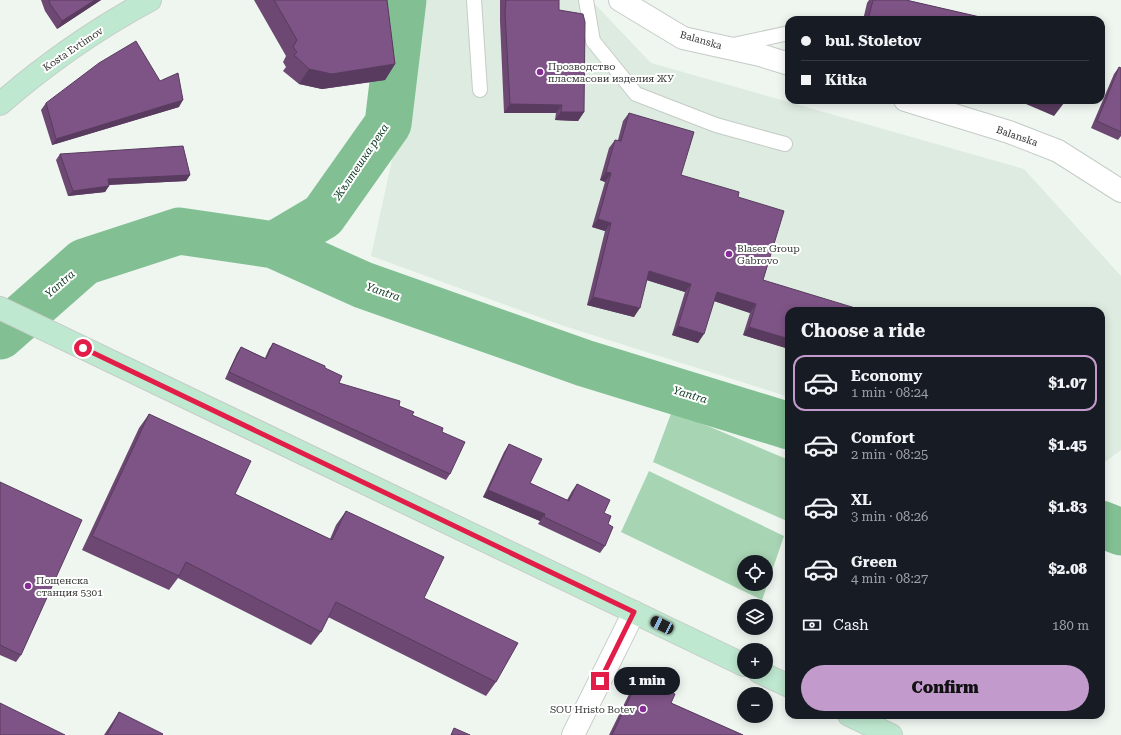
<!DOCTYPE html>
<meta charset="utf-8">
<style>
body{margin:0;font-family:"Roboto Serif",serif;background:#20242c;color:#f1f3f6;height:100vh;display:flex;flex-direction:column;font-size:15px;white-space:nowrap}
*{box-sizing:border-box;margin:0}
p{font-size:13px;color:#9ea1a6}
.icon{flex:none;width:22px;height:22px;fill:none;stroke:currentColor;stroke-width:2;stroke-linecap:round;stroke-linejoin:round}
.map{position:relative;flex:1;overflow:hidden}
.sheet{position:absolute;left:785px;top:307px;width:320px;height:412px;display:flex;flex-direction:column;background:#171b24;border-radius:12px;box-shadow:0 2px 10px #0003}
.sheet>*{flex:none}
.banner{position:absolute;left:785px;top:16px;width:320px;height:88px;border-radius:12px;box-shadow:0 2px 10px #0003;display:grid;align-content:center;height:88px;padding:0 16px;background:#171b24}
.buttons{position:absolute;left:737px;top:555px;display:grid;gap:8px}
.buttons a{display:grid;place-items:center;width:36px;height:36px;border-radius:50%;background:#171b24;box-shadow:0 2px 10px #0003;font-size:20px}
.end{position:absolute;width:18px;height:18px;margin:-9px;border:5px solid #e11d48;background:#fff;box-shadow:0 0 0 2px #fff}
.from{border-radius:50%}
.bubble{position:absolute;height:28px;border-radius:14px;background:#171b24;box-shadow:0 2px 10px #0003;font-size:13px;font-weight:800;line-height:28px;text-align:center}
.car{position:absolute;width:12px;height:24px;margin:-12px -6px;border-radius:5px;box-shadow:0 0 3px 1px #0007;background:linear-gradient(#222 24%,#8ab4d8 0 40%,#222 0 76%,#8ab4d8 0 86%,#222 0)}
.banner b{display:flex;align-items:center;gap:14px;height:38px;font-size:15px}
.banner b+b{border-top:1px solid #363941}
.banner i{width:10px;height:10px;background:#f1f3f6}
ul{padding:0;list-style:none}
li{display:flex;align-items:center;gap:12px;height:56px;margin:0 8px 6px;padding:0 8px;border:2px solid transparent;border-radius:12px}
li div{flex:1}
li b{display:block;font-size:15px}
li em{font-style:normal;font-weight:800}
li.active{border-color:#c29acc}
li>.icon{width:36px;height:36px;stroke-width:1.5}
h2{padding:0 16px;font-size:18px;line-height:48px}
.pay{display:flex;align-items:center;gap:10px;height:44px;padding:0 16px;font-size:15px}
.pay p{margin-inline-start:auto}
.cta{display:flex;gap:8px;margin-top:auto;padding:8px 16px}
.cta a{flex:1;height:46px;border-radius:24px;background:#c29acc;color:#111;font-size:16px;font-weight:800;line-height:46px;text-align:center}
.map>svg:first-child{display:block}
.built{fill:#ddebe0}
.green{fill:#a7d4b2;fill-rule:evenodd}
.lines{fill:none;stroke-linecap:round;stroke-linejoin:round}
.river{stroke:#82c093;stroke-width:47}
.lane-casing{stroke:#c5ccc6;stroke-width:16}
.street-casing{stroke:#c5ccc6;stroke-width:24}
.secondary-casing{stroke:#c5ccc6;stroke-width:24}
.lane{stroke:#fff;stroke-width:14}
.street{stroke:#fff;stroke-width:22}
.secondary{stroke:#bfe8d0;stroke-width:22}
.wall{fill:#6c4873}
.shaded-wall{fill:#583b5e}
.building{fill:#7e5486;stroke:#583b5e}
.route{stroke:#e11d48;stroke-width:5}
.poi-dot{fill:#882d98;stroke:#fff;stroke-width:1.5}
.labels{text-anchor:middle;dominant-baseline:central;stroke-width:4;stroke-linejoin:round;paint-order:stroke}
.street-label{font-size:10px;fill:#323532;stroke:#fff}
.poi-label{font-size:10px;fill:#323532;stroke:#fff;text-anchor:start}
.water-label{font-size:11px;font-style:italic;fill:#08391d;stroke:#fff}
</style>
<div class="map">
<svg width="1121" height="735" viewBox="0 0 1121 735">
<rect width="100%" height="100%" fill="#eff6f0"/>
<path class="built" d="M427 0H591L651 63 1024 169 1121 276V450L1101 465V311H789V397L561 325 371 256Z"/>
<path class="green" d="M672 411 789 460V522L653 462Z
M649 471 784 536 762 600 621 532ZM744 562H766V584H744Z"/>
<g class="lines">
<path class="river" d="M274 245 323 216 388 124 403 0
M0 336 84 262 179 231 274 245 363 285 584 363 789 426
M1101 524 1121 532"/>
<g class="lane-casing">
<path id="lane" d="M474 0 480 90
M586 0 593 41 636 94 716 125 785 144
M733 45 789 33"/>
</g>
<g class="street-casing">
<path id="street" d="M620 0 683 38 760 55 789 64
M905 100 1009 132 1058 151 1121 191
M573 735 634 612"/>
</g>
<g class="secondary-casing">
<path id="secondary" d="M0 104C46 64 96 29 150 0
M0 308 744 665
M759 672 789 686
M849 715 891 735"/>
</g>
<use href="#lane" class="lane"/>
<use href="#street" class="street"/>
<use href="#secondary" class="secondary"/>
</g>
<path class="wall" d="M41 0H101L57 29 45 11Z
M254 0H387L395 64 385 80 322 89 299 84 283 71 286 67 283 62 286 56Z
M500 0H559V10L584 112 578 121 555 120 556 113H504L500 21Z
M869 0H906L993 20H863L867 3Z
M1119 67 1121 68V136L1118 140 1091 128 1114 74Z
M160 81 179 107 52 145 41 110 46 103Z
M629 113 681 175 738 197 763 280 789 311V349L743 335 750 313 714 301 698 343 672 335 685 292 647 280 634 317 587 305 605 231 592 227 605 182 600 180 609 148 615 140H618L623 121Z
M60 154 190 175 186 181 109 185 105 192 68 196 56 160Z
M273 343 325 368 339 383 399 406 412 415 442 432 450 474 446 480 225 379 237 353 241 347 265 358 269 349Z
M149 414 235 494 330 539 336 525 346 511 424 598 496 682 486 696 328 617 321 632 311 645 178 578 169 590 82 550 139 428Z
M509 444 530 483 567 500 572 491 577 484 604 513 608 524 605 546 600 553 538 524 540 521 483 497 504 452Z
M0 482 21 655 16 662 0 655Z
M639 678 671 703 743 735H609L632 688Z
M119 712 162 735H104Z"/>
<path class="shaded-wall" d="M95 0H101L57 29 62 21Z
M395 64 385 80 322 89 299 84 309 69Z
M183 100 179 107 52 145 56 139Z
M1028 100H1057L1064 103 1054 116 1026 104Z
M510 104 562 105 556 113H504Z
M561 112H584L578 121 555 120Z
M606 172 611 173 605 182 600 180Z
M190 175 186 181 104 185 108 179Z
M109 186 105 192 68 196 73 191Z
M598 219 611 223 605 231 592 227Z
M649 271 691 284 685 292 643 279Z
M717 292 756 304 750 313 711 300Z
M593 297 640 308 634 317 587 305Z
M678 326 704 334 698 343 672 335Z
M749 327 789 339V349L743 335Z
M488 490 545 514 540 521 483 497Z"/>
<path class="building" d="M49 0H95L62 21 50 4Z
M274 0H387L395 64 332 74 309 69 294 55 297 52 293 47 297 40Z
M506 0H559V10L583 14 585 22 584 112H561L562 105 510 104 505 13Z
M873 0H906L993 20H868Z
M136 41 160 81 178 73 183 100 56 139 46 103 99 63Z
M1119 67 1121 68V132L1097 121Z
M1057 100H1065L1064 103Z
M629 113 694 132 681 175 739 192 738 197 784 211 763 280 865 311H789V339L749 327 756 304 717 292 704 334 678 326 691 284 649 271 640 308 593 297 611 223 598 219 611 173 606 172 615 140 621 141Z
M183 146 190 175 108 179 109 186 73 191 60 154Z
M273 343 325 366V368L342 376 339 383 400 401 399 406 414 412 412 415 443 428 442 432 465 442 450 474 229 372 241 347 266 359Z
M149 414 251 461 235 494 332 540 346 511 444 557 424 598 518 643 496 682 336 602 321 632 186 562 179 576 92 536Z
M509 444 542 459 530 483 569 501 577 484 610 500 604 513 611 516 608 524 613 527 605 546 544 517 545 514 488 490Z
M0 482 82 520 21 655 0 645Z
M639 678 675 694 671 703 743 735H612Z
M0 703 65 735H0Z
M119 712 163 734 162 735H107Z
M454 728 470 735H451Z"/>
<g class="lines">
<path class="route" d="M83 348 634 612 600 681"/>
</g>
<g class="poi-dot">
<circle cx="540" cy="72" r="4"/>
<circle cx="729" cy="254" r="4"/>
<circle cx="28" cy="586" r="4"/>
<circle cx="643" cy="709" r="4"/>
</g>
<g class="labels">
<g class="street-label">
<text transform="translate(701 40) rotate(16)">Balanska</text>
<text transform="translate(73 49) rotate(-34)">Kosta Evtimov</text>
<text transform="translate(1017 136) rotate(19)">Balanska</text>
</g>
<g class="poi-label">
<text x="548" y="66">Прозводство<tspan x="548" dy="12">пласмасови изделия ЖУ</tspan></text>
<text x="737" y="248">Blaser Group<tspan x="737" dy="12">Gabrovo</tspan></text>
<text x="36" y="580">Пощенска<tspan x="36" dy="12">станция 5301</tspan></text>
<text x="635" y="709" text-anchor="end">SOU Hristo Botev</text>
</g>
<g class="water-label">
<text transform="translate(361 162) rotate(-56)">Жълтешка река</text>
<text transform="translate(60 284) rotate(-41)">Yantra</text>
<text transform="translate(383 292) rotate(19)">Yantra</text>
<text transform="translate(690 395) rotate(17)">Yantra</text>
</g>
</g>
</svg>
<div class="buttons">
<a><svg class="icon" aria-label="locate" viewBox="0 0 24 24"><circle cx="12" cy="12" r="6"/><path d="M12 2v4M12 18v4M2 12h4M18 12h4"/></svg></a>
<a><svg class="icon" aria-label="layers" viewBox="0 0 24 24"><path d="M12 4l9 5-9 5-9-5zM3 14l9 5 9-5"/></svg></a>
<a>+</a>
<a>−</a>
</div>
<i class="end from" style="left:83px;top:348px"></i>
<i class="end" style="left:600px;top:681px"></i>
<div class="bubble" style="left:614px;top:667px;width:66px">1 min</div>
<i class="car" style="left:662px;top:625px;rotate:296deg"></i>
<div class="banner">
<b><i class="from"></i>bul. Stoletov</b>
<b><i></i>Kitka</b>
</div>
<section class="sheet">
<h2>Choose a ride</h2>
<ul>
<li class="active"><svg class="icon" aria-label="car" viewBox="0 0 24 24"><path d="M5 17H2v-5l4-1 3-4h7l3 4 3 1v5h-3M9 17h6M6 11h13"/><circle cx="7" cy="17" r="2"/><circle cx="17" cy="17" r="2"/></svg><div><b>Economy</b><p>1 min · 08:24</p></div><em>$1.07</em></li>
<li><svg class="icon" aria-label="car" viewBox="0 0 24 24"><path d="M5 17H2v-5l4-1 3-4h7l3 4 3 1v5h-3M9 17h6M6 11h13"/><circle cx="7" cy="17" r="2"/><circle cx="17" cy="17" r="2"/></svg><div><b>Comfort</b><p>2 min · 08:25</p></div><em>$1.45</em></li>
<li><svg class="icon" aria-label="car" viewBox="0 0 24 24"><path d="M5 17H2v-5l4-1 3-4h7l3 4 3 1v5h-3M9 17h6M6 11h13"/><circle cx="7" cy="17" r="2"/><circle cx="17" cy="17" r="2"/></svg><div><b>XL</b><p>3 min · 08:26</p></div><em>$1.83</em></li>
<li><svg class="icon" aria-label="car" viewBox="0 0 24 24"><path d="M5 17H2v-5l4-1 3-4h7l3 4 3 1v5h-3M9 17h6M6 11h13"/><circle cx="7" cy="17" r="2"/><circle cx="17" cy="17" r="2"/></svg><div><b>Green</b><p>4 min · 08:27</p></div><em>$2.08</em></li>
</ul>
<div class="pay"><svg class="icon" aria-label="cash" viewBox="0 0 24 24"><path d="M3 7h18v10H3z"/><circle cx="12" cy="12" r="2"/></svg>Cash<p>180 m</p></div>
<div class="cta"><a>Confirm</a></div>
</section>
</div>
